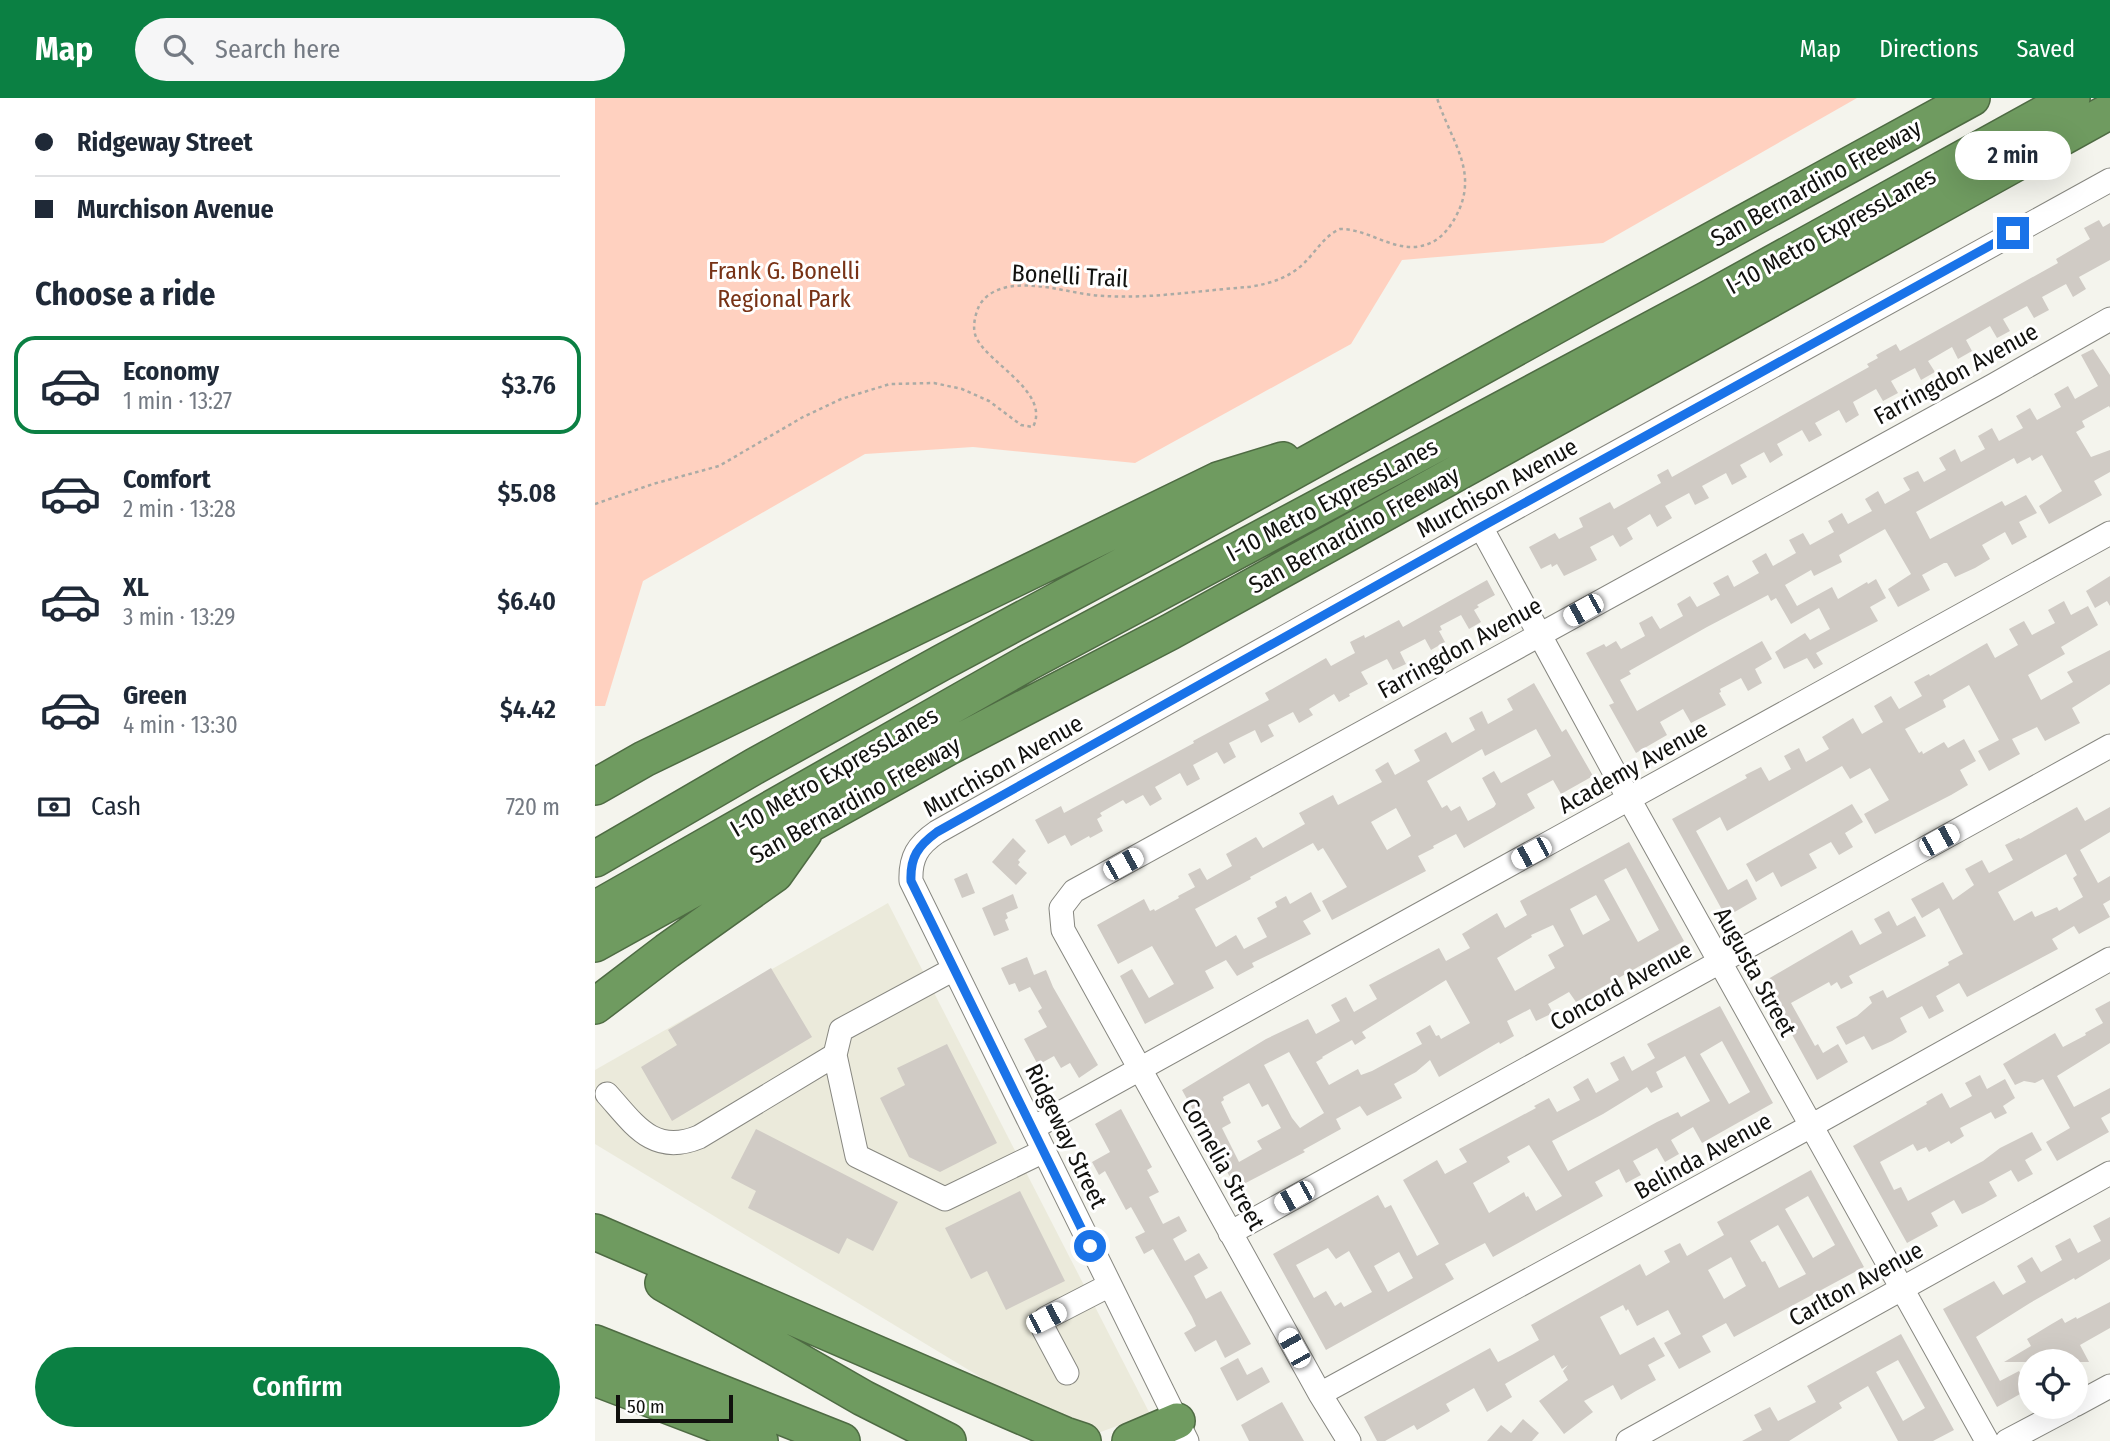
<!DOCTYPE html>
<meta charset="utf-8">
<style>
body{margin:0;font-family:"Fira Sans Condensed",sans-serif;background:#f6f6f7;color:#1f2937;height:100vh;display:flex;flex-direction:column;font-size:26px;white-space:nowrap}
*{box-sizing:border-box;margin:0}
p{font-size:23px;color:#747a83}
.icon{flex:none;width:38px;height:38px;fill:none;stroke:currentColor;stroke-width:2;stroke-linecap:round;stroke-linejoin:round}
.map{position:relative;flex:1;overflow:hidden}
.details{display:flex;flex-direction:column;background:#fff;width:595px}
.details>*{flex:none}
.hud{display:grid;align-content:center;height:154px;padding:0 35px;background:#fff}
.fabs{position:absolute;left:1423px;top:1251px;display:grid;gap:14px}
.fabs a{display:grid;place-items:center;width:70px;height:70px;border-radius:50%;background:#fff;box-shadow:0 7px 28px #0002;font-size:35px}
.scale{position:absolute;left:21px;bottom:18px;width:117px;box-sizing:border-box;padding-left:7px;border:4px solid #11110e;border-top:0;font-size:19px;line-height:24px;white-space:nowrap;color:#11110e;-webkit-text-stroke:5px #fff;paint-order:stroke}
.end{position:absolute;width:32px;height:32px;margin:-16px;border:9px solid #1a73e8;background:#fff;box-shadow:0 0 0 4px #fff}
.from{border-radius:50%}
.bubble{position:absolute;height:49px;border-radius:24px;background:#fff;box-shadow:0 7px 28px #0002;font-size:23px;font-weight:600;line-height:49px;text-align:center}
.car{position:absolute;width:21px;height:42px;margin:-21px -10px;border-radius:9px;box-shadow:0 0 5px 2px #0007;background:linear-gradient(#fff 24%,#345 0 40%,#fff 0 76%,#345 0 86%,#fff 0)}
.hud b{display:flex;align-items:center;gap:24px;height:66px;font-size:26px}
.hud b+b{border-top:2px solid #e0e1e3}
.hud i{width:18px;height:18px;background:#1f2937}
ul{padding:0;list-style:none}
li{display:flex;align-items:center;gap:21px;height:98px;margin:0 14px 10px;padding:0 21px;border:4px solid transparent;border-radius:21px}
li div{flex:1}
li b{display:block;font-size:26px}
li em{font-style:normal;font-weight:600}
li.current{border-color:#0b8043}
li>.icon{width:63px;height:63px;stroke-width:1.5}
h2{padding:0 35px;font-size:32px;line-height:84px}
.pay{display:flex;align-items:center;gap:18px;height:77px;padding:0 35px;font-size:26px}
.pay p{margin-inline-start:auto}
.primary-button{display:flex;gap:14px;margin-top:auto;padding:14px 35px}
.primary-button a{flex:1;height:80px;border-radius:42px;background:#0b8043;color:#fff;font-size:28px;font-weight:600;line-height:80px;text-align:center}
header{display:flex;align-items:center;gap:42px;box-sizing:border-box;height:98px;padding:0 35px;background:#0b8043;color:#fff}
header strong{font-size:33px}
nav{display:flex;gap:38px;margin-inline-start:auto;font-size:24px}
.search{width:490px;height:63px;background:#f6f6f7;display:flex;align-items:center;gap:18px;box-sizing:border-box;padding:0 24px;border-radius:38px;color:#747a83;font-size:26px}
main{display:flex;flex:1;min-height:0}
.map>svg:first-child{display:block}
.built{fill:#ebeadb}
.green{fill:#ffd1c0}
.building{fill:#d0cbc5;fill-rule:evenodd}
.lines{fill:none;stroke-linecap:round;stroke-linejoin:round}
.minor-casing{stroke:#878780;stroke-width:25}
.highway-casing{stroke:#4e6b43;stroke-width:38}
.path{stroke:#ababa5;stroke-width:2.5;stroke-dasharray:3.5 3.5;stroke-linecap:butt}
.minor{stroke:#fff;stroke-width:23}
.highway{stroke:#6f9b60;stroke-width:35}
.route{stroke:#1a73e8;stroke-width:9}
.labels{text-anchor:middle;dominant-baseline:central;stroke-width:6;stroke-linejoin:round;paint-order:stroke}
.street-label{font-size:24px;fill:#11110e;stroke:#fff}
.park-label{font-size:24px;fill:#773215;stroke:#fff}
</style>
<header>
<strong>Map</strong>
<div class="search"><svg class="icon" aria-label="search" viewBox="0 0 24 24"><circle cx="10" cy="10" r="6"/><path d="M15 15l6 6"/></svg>Search here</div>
<nav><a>Map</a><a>Directions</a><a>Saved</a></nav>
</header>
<main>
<section class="details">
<div class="hud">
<b><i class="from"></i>Ridgeway Street</b>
<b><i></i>Murchison Avenue</b>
</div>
<h2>Choose a ride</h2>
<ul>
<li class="current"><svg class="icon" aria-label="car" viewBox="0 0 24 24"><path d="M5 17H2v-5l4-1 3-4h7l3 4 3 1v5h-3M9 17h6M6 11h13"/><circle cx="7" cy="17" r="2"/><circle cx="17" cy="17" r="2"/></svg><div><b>Economy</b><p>1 min · 13:27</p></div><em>$3.76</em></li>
<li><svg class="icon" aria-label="car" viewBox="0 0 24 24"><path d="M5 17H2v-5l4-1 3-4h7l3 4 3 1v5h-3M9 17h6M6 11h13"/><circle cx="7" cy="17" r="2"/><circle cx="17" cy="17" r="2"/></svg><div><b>Comfort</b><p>2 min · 13:28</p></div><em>$5.08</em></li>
<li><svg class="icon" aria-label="car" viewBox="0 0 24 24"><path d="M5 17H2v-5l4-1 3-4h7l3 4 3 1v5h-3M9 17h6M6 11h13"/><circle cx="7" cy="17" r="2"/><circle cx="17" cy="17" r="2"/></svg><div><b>XL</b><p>3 min · 13:29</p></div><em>$6.40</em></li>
<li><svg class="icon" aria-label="car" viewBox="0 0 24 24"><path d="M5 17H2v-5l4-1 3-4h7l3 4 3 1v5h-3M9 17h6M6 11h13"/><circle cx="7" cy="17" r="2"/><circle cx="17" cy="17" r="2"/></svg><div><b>Green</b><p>4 min · 13:30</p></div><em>$4.42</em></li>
</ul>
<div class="pay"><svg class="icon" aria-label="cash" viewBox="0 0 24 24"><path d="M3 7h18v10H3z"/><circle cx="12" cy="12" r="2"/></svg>Cash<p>720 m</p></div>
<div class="primary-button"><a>Confirm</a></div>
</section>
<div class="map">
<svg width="1515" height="1343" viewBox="0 0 1515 1343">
<rect width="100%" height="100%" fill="#f4f4ed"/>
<path class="built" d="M293 805 555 1316 500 1336 425 1303 0 1046V972Z"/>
<path class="green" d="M0 0H1262L1008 145 807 162 756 246 540 365 378 349 270 356 48 483 10 608H0Z"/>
<path class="building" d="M1504 122 1508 129 1515 125V162L1484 179 1491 191 1478 199 1471 186 1447 199 1454 212 1439 220 1432 208 1408 221 1415 233 1402 240 1395 228 1371 242 1377 253 1363 261 1357 249 1333 263 1340 274 1326 282 1320 270 1296 283 1303 295 1288 303 1281 291 1258 304 1264 317 1251 325 1244 312 1220 325 1227 337 1214 344 1207 332 1182 346 1188 357 1175 365 1169 354 1145 367 1152 379 1137 387 1131 375 1107 388 1114 400 1100 407 1094 395 1070 408 1077 420 1062 429 1055 416 1032 430 1038 441 1025 449 1018 437 995 449 1002 462 986 470 969 478 962 466 957 469 956 466 946 471 934 449 960 435 964 441 988 429 984 420 1015 404 1019 411 1066 385 1062 377 1073 371 1077 379 1274 269 1272 266 1283 260 1281 257 1301 246 1305 253 1463 165 1461 161 1495 141 1489 130Z
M1498 251 1515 277V310L1514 308 1487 323 1490 329 1481 334 1496 359 1515 352V374L1499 383 1507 397 1454 426 1444 408 1467 393 1447 357 1437 363 1435 359 1422 366 1419 360 1321 414 1335 441 1407 403 1410 408 1431 397 1442 415 1424 424 1432 439 1417 447 1410 434 1387 447 1395 461 1380 470 1360 479 1352 465H1349L1327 477 1335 492 1303 509 1293 491 1316 476 1290 431 1244 457 1247 464 1219 478 1216 472 1190 487 1202 508 1237 489 1243 501 1272 484 1273 486 1281 481 1291 500 1275 509 1283 523 1221 555 1228 566 1219 571 1212 560 1189 571 1180 554 1210 535 1215 542 1235 531 1224 510 1196 526 1181 500 1176 503 1173 497 1112 529 1034 573 1036 576 1025 582 1042 613 1167 543 1177 561 1160 571 1167 585 1153 593 1146 580 1125 591 1126 594 1124 595 1131 607 1096 625 1088 611 1065 624 1072 637 1041 655 1014 607 1019 605 991 555 1009 546 1011 549 1021 543 1026 551 1050 538 1044 525 1057 518 1065 531 1088 518 1082 506 1095 498 1102 509 1125 497 1118 485 1133 477 1139 489 1164 475 1157 463 1171 455 1178 468 1201 455 1194 442 1208 435 1215 447 1239 434 1233 423 1247 415 1253 426 1277 413 1270 401 1283 393 1290 406 1315 392 1308 380 1323 373 1329 384 1351 372 1344 360 1360 351 1366 364 1390 351 1383 338 1397 330 1404 343 1428 330 1421 318 1435 310 1442 322 1466 309 1459 296 1473 288 1480 301 1503 288 1486 257Z
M1515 478V508L1512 503 1500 510 1491 493Z
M892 482 900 497 882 507 884 509 879 512 886 524 874 531 866 517 845 528 847 532 844 533 850 544 836 552 830 541 805 554 811 566 798 572 792 561 766 574 773 586 754 596 755 598 744 604 739 596 714 611 718 617 704 625 698 614 673 627 679 638 666 645 660 632 634 645 641 659 629 666 622 654 598 667 605 681 592 688 585 675 560 689 567 701 555 708 548 697 531 706 528 702 505 715 507 718 502 721 508 733 495 740 494 738 476 748 470 737 453 746 440 722 466 708 469 715 599 645 598 643 674 602 670 595 731 560 736 568 760 555 755 544 769 537 770 540 804 522 808 529Z
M1469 503 1476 517 1493 508 1503 527 1466 549 1470 556 1433 577 1446 602 1478 584 1472 574 1515 552V586L1477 610 1485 625 1450 643 1442 629 1417 641 1425 656 1394 673 1383 653 1404 642 1374 587 1348 602 1351 609 1310 631 1324 655 1327 653 1328 656 1349 644 1353 650 1369 641 1381 663 1365 672 1373 687 1356 697 1280 736 1269 716 1294 702 1275 670 1255 681 1247 668 1132 733 1125 719 1101 733 1133 792 1152 781 1162 801 1131 819 1077 721 1152 680 1150 677 1166 669 1174 683 1196 671 1189 658 1204 650 1211 664 1234 651 1227 639 1258 620 1267 636 1288 624 1279 608 1296 598 1304 611 1327 598 1319 584 1334 576 1335 578 1392 545 1400 560 1423 547 1414 531 1429 523 1437 537 1460 525 1453 512Z
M939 585 967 634 971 631 998 678 966 696 958 682 932 696 940 710 869 750 861 736 838 748 839 750 823 758 831 773 737 822 727 803 752 789 728 750 723 753 718 745 655 779 656 781 600 811 621 849 641 837 649 851 672 839 662 820 682 809 680 804 691 798 695 806 716 794 726 813 708 823 716 836 657 865 659 869 642 878 631 862 610 873 619 890 550 926 525 878 537 871 554 900 579 886 557 848 523 866 502 827 549 801 555 813 559 811 560 813 584 800 583 798 600 789 593 776 605 770 612 782 637 768 631 756 661 739 668 750 710 726 704 715 738 697 743 707 787 684 780 672 793 664 800 677 825 663 819 652 851 634 857 645 880 632 874 620 887 613 893 626 918 612 912 601ZM941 631 956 658 906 685 899 673 887 680 901 706 899 709 873 723 865 708 856 713 852 707 847 710 832 683 887 651 890 658ZM801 710 816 738 792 752 776 724Z
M1257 706 1268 724 1250 735 1258 749 1244 757 1236 744 1214 756 1222 770 1186 789 1178 774 1161 784 1151 766Z
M1482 709 1490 723 1515 709V734L1485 752 1503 785 1515 778V802L1508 806 1515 819 1484 836 1479 828 1457 841 1463 851 1372 899 1364 885 1341 898 1349 913 1334 921 1327 908 1305 920 1312 934 1297 943 1277 952 1269 938 1251 947 1241 929 1262 918 1277 905 1274 899 1288 892 1292 900 1354 867 1353 864 1368 856 1344 810 1327 820 1316 801 1348 784 1358 802 1379 787 1370 771 1387 762 1394 775 1418 762 1410 747 1424 740 1425 741ZM1471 756 1482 777 1478 780 1488 799 1464 813 1462 809 1440 819 1437 813 1419 823 1403 794Z
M418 740 431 753 423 762 425 764 423 767 432 775 421 787 397 764Z
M1034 744 1089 843 981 904 974 894 953 906 958 915 941 923 935 911 912 923 919 938 905 946 904 944 844 979 835 962 821 974 799 986 807 1000 772 1018 765 1008 741 1021 746 1031 708 1052 710 1054 641 1090 587 992 671 941 713 921 721 936 745 923 736 907 751 899 759 914 782 901 774 887 844 850 851 863 875 850 867 836 902 815 910 830 932 817 925 803ZM1031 770 1064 832 1043 844 1009 782ZM1001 797 1015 822 988 837 975 811ZM958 827 969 848 953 857 960 870 920 893 902 860 937 839 936 837ZM851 882 875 925 846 941 844 937 841 938 835 927 821 935 827 946 777 973 766 977 763 971 734 987 721 964 728 960 727 959 757 942 760 947 771 940 767 934ZM694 954 729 1015 705 1030 697 1020 669 967ZM654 985 667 1009 673 1006 686 1030 662 1043 667 1051 644 1064 627 1030 636 1025 626 1004 629 1002 628 999Z
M372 775 380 795 367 800 359 781Z
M418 796 423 810 411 815 413 820 410 822 414 832 399 838 387 810Z
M1294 813 1302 828 1320 818 1331 838 1254 878 1258 885 1246 891 1242 884 1236 888 1234 884 1196 905 1220 948 1223 946 1228 955 1243 946 1253 964 1222 982 1168 884 1257 832 1265 847 1287 835 1279 821Z
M432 859 439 877 451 872 458 889 503 967 484 980 475 965 466 970 459 958 443 967 429 941 452 929 443 913 447 910 435 889 424 894 420 885 414 887 406 870Z
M176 870 217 939 77 1023 46 969 82 947 73 932Z
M1515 903V945L1462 978 1479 1009 1515 990V1015L1506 1020 1514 1034 1462 1063 1451 1044 1475 1030 1448 981 1440 985 1429 983 1420 987 1408 966 1460 935 1468 949 1491 937 1490 935 1508 925 1500 911Z
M1125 908 1178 1005 1107 1045 1098 1029 1076 1042 1084 1056 1070 1064 1062 1050 1038 1063 1046 1077 1031 1085 1024 1071 1000 1084 1008 1098 898 1159 890 1145 850 1166 859 1181 731 1252 678 1156 783 1097 790 1110 796 1107 822 1158 844 1146 808 1082 842 1062 850 1076 872 1064 864 1051 941 1010 939 1008 954 1000 962 1014 985 1002 978 989 993 980 1001 995 1024 982 1015 965 1029 958 1037 973 1060 960 1052 946ZM1127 943 1155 994 1134 1006 1105 956ZM1090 958 1115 1003 1086 1019 1083 1014 1062 1024 973 1073 957 1043 1008 1016 1052 989 1056 995 1068 989 1061 974ZM934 1047 967 1098 941 1113 933 1098 931 1099 929 1094 894 1115 878 1085 915 1064 912 1059ZM733 1150 741 1161 754 1153 777 1194 749 1209 746 1204 740 1208 731 1193 719 1200 701 1167ZM804 1154 818 1180 793 1194 779 1168Z
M352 946 402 1045 345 1074 314 1059 285 1000 310 987 302 970Z
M1385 977 1392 991 1410 981 1420 1000 1408 1008 1412 1015 1400 1021 1396 1014 1365 1030 1369 1038 1356 1046 1354 1043 1334 1054 1331 1049 1322 1053 1318 1046 1285 1064 1299 1092 1306 1089 1313 1103 1388 1063 1405 1050 1437 1034 1447 1052 1430 1062 1438 1076 1423 1084 1416 1072 1394 1084 1402 1098 1388 1106 1367 1116 1359 1102 1336 1115 1343 1128 1312 1145 1258 1048 1332 1006 1331 1004 1347 995 1355 1010 1377 998 1370 985Z
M526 1011 557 1069 552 1072 564 1094 554 1099 568 1126 584 1118 592 1133 578 1141 590 1163 604 1155 613 1170 599 1178 611 1201 626 1193 656 1246 630 1260 621 1242 600 1254 589 1235 601 1228 597 1219 558 1151 549 1156 540 1139 550 1134 536 1109 531 1112 510 1073 504 1077 497 1064 515 1054 500 1026Z
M161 1031 303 1104 278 1153 252 1140 244 1156 153 1110 161 1093 136 1080Z
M1216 1072 1269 1169 1139 1239 1131 1225 1107 1238 1116 1254 1084 1271 1069 1245 1086 1236 1073 1212 1042 1228 1033 1211 1031 1213 1028 1207 1005 1219 1025 1257 1059 1239 1070 1258 1053 1267 1061 1282 1041 1293 1026 1302 1018 1287 989 1303 998 1314 969 1336 944 1303 973 1282 968 1273 973 1267 967 1271 959 1257 910 1286 917 1299 892 1314 879 1290 851 1306 855 1313 822 1332 819 1327 790 1343H782L769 1319 895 1250 903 1264 917 1257 944 1242 936 1227 1045 1166 1051 1178 1075 1164 1069 1153 1085 1145 1092 1158 1129 1137 1122 1124ZM1213 1098 1240 1147 1218 1160 1190 1111ZM1183 1127 1211 1176 1184 1190 1170 1163 1167 1164 1155 1143ZM1136 1159 1151 1188 1129 1201 1113 1172Z
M425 1093 470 1183 411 1212 392 1173 376 1181 350 1130Z
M1515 1119V1161L1480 1182 1479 1180 1435 1205 1381 1239 1405 1283 1424 1273 1434 1291 1402 1309 1348 1211 1399 1183 1408 1197 1431 1184 1422 1168 1437 1159 1446 1174 1467 1162 1460 1148 1475 1140 1483 1155 1506 1143 1498 1128Z
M1515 1204V1230L1485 1247 1494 1264H1409L1436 1248 1432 1241 1455 1227 1467 1220 1470 1225 1481 1219 1482 1221Z
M1306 1236 1359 1332 1338 1343H1303L1273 1288 1244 1305 1247 1310 1194 1343H1147L1167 1332 1159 1317 1175 1309 1183 1323 1221 1304 1212 1288ZM1303 1262 1330 1310 1308 1323 1281 1274Z
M643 1260 652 1277 667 1269 675 1284 642 1303 625 1270Z
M687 1304 709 1343H654L646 1327Z
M928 1321 944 1335 937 1343H892L906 1327 916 1335Z"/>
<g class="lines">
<g class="minor-casing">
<path id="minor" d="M886 429 1034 701 1392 1343
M359 871 246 932 240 957 262 1058 350 1101 449 1053
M12 996C39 1026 58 1058 104 1039L240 957
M438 1030 1515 435
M635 1135 1515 648
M472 1275 448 1230 451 1220 515 1187
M725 1296 1216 1028 1515 861
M1480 1307 1515 1288
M592 1343 316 783C315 759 323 747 342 734L886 429 1515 82
M754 1343 725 1296 468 832 466 810 479 793 1399 287 1515 221
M1033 1343 1515 1075
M1412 1343 1476 1309"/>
</g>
<g class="highway-casing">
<path id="highway" d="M0 689 49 661 623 382 688 362
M0 761 160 668 346 565 562 449 991 211 1377 0
M0 811 434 564 1113 201 1477 0
M0 846 354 649 575 534 1515 13
M0 908 72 853 180 776 209 735
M0 1134 470 1337 488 1343
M68 1185 268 1300 353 1343
M0 1245 247 1343
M0 1280 165 1343
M535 1343 582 1323"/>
</g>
<path class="path" d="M0 406 58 386 124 368 208 319 246 301 295 286 339 285 367 291 394 303 426 327 438 329C456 294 392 265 381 239 377 230 380 217 384 208 391 195 406 189 420 188 451 185 480 197 510 198 556 201 608 192 654 189 678 185 697 179 713 161 723 150 731 137 745 131 772 131 793 150 819 149 834 148 846 141 855 128 889 78 857 47 842 0"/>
<use href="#minor" class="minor"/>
<use href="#highway" class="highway"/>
</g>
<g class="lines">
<path class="route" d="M495 1148 316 783C315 759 323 748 342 734L886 429 1418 135"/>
</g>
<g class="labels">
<g class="street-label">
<text transform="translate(1221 85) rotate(-29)">San Bernardino Freeway</text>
<text transform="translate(1236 133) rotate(-29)">I-10 Metro ExpressLanes</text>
<text transform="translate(475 178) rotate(3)">Bonelli Trail</text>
<text transform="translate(1361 276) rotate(-29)">Farringdon Avenue</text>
<text transform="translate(902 390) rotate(-29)">Murchison Avenue</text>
<text transform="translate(737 402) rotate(-28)">I-10 Metro ExpressLanes</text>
<text transform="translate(759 432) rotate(-29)">San Bernardino Freeway</text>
<text transform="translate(865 550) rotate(-29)">Farringdon Avenue</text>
<text transform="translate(408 668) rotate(-30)">Murchison Avenue</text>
<text transform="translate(1038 669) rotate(-29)">Academy Avenue</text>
<text transform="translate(239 674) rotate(-30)">I-10 Metro ExpressLanes</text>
<text transform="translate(260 702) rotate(-29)">San Bernardino Freeway</text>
<text transform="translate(1160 874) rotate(61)">Augusta Street</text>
<text transform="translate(1026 888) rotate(-29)">Concord Avenue</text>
<text transform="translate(471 1038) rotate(64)">Ridgeway Street</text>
<text transform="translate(1108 1058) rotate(-29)">Belinda Avenue</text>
<text transform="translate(628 1066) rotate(61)">Cornelia Street</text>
<text transform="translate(1261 1186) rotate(-29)">Carlton Avenue</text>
</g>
<g class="park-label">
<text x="189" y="173">Frank G. Bonelli<tspan x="189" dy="28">Regional Park</tspan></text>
</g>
</g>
</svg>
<div class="fabs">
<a><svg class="icon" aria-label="locate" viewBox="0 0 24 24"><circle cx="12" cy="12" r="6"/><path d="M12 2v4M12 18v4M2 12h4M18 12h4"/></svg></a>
</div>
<div class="scale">50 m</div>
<i class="end from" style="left:495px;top:1148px"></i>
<i class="end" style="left:1418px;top:135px"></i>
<div class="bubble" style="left:1360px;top:33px;width:116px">2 min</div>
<i class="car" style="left:988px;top:512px;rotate:241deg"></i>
<i class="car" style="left:1344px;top:742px;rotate:61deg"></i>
<i class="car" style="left:936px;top:755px;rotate:242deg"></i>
<i class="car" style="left:528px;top:766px;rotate:61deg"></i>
<i class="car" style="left:699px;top:1099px;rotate:241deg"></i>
<i class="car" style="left:451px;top:1220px;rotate:63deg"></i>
<i class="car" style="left:699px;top:1250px;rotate:331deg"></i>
</div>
</main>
